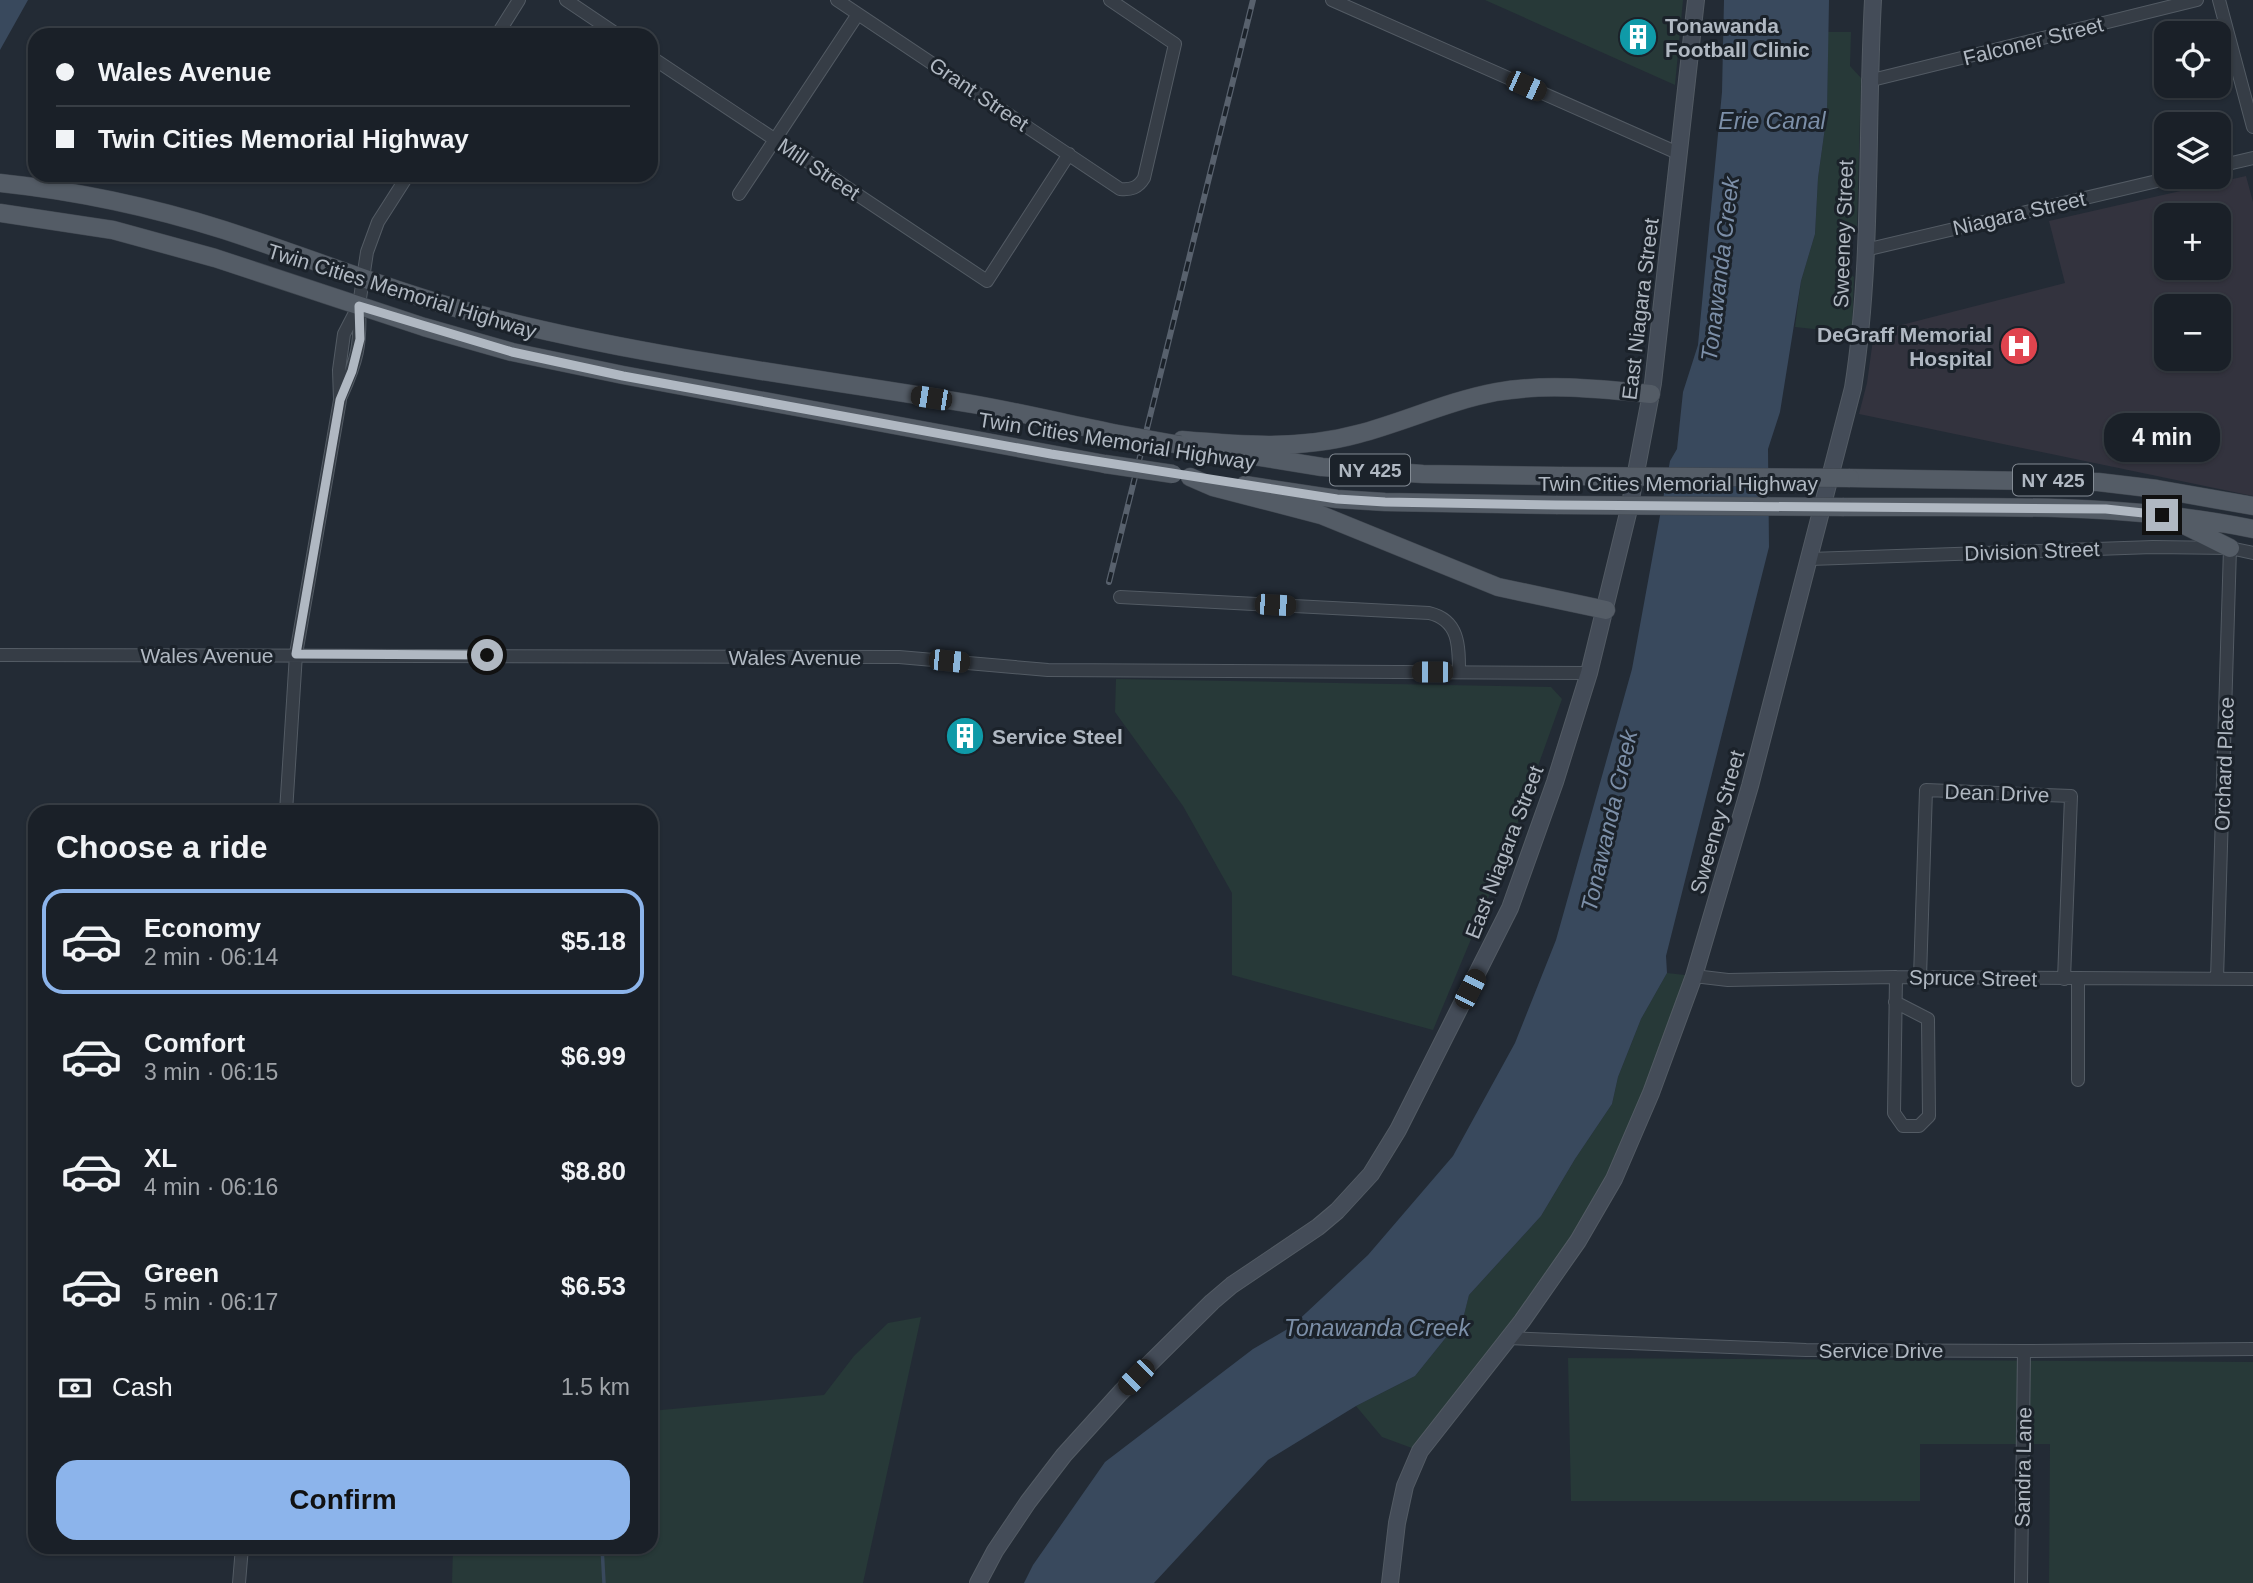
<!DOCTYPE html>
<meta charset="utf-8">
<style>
body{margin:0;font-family:Arial,sans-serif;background:#232830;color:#f1f3f6;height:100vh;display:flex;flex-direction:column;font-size:26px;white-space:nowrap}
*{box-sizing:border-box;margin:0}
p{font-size:23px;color:#9fa3a8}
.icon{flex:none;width:38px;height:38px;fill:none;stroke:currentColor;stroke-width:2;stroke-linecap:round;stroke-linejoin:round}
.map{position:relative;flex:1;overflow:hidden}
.details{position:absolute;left:28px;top:805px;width:630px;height:749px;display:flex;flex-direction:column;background:#1a2028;border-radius:21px;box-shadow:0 2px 5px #0004,0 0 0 2px #383e45}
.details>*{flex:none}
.guide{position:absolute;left:28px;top:28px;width:630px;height:154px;border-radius:21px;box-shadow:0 2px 5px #0004,0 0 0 2px #383e45;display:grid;align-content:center;height:154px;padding:0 28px;background:#1a2028}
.tools{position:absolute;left:2154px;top:21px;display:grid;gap:14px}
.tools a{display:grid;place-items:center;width:77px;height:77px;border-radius:14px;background:#1a2028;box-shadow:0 2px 5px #0004,0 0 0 2px #383e45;font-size:35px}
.end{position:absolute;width:32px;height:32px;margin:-16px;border:9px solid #b0b8c2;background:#111;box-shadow:0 0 0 4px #111}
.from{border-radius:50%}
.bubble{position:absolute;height:49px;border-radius:21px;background:#1a2028;box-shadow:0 2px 5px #0004,0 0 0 2px #383e45;font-size:23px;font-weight:800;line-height:49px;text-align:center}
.car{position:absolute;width:21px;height:42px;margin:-21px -10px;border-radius:9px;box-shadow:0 0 5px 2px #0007;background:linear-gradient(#222 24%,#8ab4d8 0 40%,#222 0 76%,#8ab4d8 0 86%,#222 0)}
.guide b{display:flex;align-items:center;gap:24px;height:66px;font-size:26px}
.guide b+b{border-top:2px solid #383e45}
.guide i{width:18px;height:18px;background:#f1f3f6}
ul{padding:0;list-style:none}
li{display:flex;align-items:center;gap:21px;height:105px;margin:0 14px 10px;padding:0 14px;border:4px solid transparent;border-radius:21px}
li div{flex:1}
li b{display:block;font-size:26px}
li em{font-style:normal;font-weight:800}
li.on{border-color:#8cb4eb}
li>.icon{width:63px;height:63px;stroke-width:1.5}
h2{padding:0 28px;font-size:32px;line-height:84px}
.pay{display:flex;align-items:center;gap:18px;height:77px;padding:0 28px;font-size:26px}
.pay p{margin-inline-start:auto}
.button{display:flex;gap:14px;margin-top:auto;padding:14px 28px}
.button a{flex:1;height:80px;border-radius:21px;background:#8cb4eb;color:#111;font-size:28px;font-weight:800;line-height:80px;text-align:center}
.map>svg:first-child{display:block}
.medical{fill:#33333e;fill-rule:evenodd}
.green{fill:#273938}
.water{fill:#39495d}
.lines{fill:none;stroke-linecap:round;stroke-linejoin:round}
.stream{stroke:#39495d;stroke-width:3.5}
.street-casing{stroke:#535b64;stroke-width:14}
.secondary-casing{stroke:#535b64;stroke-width:18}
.primary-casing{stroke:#3f464f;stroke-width:19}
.street{stroke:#363d46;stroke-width:12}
.secondary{stroke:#444c58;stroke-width:16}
.primary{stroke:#545c66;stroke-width:18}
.rail-casing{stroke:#58616d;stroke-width:6}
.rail{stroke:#1b222a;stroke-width:3.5;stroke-dasharray:10;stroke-linecap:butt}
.primary-bridge-casing{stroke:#3f464f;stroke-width:19;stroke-linecap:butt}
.primary-bridge{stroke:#545c66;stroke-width:18}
.route{stroke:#b0b8c2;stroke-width:9}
.labels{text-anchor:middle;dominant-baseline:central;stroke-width:6;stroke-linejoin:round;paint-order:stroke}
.shield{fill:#1b222a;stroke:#838b94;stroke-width:2}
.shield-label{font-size:19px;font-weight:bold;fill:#b0b8c2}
.poi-label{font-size:21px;font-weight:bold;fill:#b0b8c2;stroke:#1b222a;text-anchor:start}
.street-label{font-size:21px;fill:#b0b8c2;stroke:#1b222a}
.water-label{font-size:23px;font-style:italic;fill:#7c8fa8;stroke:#1b222a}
</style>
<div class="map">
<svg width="2253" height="1583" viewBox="0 0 2253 1583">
<rect width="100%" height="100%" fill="#232b35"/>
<path class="medical" d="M2246 176 2253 202V496L1859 414 1867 383 1874 332 2065 283 2049 221ZM2166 215H2219V268H2166ZM2166 306H2219V359H2166Z"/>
<path class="green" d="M1485 0H1683L1675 85Z
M1828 32H1851L1850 66 1861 78 1857 226 1849 230 1847 272 1854 277 1852 333 1795 327 1801 281 1815 234 1818 178 1827 113Z
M1116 679 1551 687 1562 699 1505 858 1433 1030 1232 975V893L1183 806 1115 712Z
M1667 973 1694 976 1614 1179 1420 1451 1382 1437 1356 1406 1415 1376 1464 1315 1469 1295 1541 1216 1575 1159 1612 1104 1618 1077 1641 1019Z
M921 1317 863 1583H452L453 1547H651V1411L824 1395 854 1356 888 1323Z
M1568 1358 2253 1362V1583H2049L2050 1444H1920V1501H1571Z"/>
<path class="water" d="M0 0H28L0 50Z
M1724 0H1829L1827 113 1818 178 1815 234 1801 281 1780 412 1768 449 1769 547 1666 956 1667 973 1641 1019 1618 1077 1612 1104 1575 1159 1541 1216 1469 1295 1464 1315 1415 1376 1356 1406 1268 1460 1154 1583H1024L1033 1565 1105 1462 1253 1349 1291 1327 1368 1255 1453 1156 1515 1043 1556 940 1632 669 1670 461 1677 449 1683 392 1698 345 1722 92Z"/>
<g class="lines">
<path class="stream" d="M602 1547 604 1583"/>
<g class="street-casing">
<path id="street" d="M566 0 618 35
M837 0 1120 189C1131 190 1138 188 1144 178L1175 44 1110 0
M1332 0 1680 154
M2219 0 2253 127
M497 35 519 0
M651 57 987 281 1069 154
M1868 81 2197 0
M2219 166 2253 158
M739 194 858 14
M1865 250 2174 177
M341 396C357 361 361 345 359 306
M1810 559 2153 547 2230 548 2253 553
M1120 597 1429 613C1459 620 1459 645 1459 672
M0 655 899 657 1048 670 1589 673
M286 812 296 654 340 400 339 370 344 334 359 305 367 252 378 222 408 175
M1694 976 1728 980 1896 977 2253 979
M1920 977 1926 790 2071 796 2064 979
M2078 979V1080
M2217 979 2230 548
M1895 1002 1928 1019 1929 1116 1919 1126H1903L1894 1113 1896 977
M1508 1338 1806 1350 2024 1351 2253 1349
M239 1583 242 1547
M2021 1583 2024 1351"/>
</g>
<g class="secondary-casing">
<path id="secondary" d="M978 1583 995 1551 1028 1502 1064 1455 1121 1392 1212 1302 1232 1285 1318 1227 1337 1211 1371 1174 1398 1130 1510 908 1555 782 1589 673 1629 509 1653 383 1696 0
M1390 1583 1397 1523 1405 1486 1420 1451 1522 1321 1578 1241 1614 1179 1651 1093 1694 976 1750 786 1853 388C1873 261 1866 128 1873 0"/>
</g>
<g class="primary-casing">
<path id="primary" d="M0 183C76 191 151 207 224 230 310 258 394 292 481 315 644 358 812 377 978 405 1023 413 1068 424 1113 433
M0 213 113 230 215 258 424 327 512 352 623 375 1105 464
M1182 440C1241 445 1300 450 1358 434 1404 422 1448 401 1496 392 1547 383 1600 389 1651 394
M1235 453 1322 467 1423 474 1562 476
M1190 477 1213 487 1321 515 1498 587 1606 610
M1850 478 2098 482 2157 489 2253 506
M1245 485 1337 499 1385 502 1556 505
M1844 507C1981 508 2119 501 2253 529
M2178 522 2230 548"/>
</g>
<use href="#street" class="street"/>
<use href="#secondary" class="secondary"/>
<use href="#primary" class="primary"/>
<g class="rail-casing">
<path id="rail" d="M1109 582 1253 0"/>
</g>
<use href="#rail" class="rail"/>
<g class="primary-bridge-casing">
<path id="primary-bridge" d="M1113 433 1180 445
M1105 464 1173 474
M1562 476 1850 478
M1556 505 1844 507"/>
</g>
<use href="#primary-bridge" class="primary-bridge"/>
</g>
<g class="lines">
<path class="route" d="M487 655 296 654 340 400 352 371 360 339 359 306 512 352 623 376 1051 454 1337 499 1385 502 1556 505 2106 509 2162 515"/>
</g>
<defs>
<g id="building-disc" transform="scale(2.0125)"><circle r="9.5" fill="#0f9aa8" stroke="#1b222a"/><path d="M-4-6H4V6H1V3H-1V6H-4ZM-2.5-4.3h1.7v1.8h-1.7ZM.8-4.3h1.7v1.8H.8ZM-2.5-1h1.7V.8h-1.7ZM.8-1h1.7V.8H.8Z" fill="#fff"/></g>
<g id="hospital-disc" transform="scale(2.0125)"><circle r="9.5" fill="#e0444e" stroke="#1b222a"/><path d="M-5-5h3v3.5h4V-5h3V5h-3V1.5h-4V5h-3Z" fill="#fff"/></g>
</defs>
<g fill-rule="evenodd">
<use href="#building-disc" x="1638" y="37"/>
<use href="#hospital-disc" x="2019" y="346"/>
<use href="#building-disc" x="965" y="736"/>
</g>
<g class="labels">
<g class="shield">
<rect x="1330" y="454.5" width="80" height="31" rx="5"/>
<rect x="2013" y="464.5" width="80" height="31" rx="5"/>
</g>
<g class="shield-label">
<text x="1370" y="470">NY 425</text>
<text x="2053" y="480">NY 425</text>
</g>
<g class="poi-label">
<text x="1665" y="25">Tonawanda<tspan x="1665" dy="24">Football Clinic</tspan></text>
<text x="1992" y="334" text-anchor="end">DeGraff Memorial<tspan x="1992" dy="24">Hospital</tspan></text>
<text x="992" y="736">Service Steel</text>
</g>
<g class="street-label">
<text transform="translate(2033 41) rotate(-14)">Falconer Street</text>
<text transform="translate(979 94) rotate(34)">Grant Street</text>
<text transform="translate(819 169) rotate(34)">Mill Street</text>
<text transform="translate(2019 213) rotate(-13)">Niagara Street</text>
<text transform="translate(1843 234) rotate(-88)">Sweeney Street</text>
<text transform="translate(402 291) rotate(17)">Twin Cities Memorial Highway</text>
<text transform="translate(1640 309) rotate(-83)">East Niagara Street</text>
<text transform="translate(1117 441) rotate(9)">Twin Cities Memorial Highway</text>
<text x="1678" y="483">Twin Cities Memorial Highway</text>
<text transform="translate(2032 551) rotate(-2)">Division Street</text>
<text x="207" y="655">Wales Avenue</text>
<text x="795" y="657">Wales Avenue</text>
<text transform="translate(2224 764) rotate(-88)">Orchard Place</text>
<text transform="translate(1997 793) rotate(2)">Dean Drive</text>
<text transform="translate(1717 822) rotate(-74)">Sweeney Street</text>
<text transform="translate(1504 852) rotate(-69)">East Niagara Street</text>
<text transform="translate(1973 978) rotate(1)">Spruce Street</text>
<text x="1881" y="1350">Service Drive</text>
<text transform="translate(2023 1467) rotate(-89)">Sandra Lane</text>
</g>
<g class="water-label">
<text x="1772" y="121">Erie Canal</text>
<text transform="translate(1720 269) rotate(-83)">Tonawanda Creek</text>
<text transform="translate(1609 821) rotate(-77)">Tonawanda Creek</text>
<text x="1377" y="1328">Tonawanda Creek</text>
</g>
</g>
</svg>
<div class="tools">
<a><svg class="icon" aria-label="locate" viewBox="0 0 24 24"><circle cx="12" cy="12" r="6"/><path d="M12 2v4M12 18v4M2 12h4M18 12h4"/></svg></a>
<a><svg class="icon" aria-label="layers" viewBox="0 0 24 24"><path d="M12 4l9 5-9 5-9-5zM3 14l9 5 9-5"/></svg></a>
<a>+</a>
<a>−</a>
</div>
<i class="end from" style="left:487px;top:655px"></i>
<i class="end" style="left:2162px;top:515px"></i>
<div class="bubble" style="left:2104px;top:413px;width:116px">4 min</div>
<i class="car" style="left:1526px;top:86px;rotate:114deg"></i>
<i class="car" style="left:931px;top:398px;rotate:279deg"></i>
<i class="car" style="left:1275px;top:605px;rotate:93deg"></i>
<i class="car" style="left:949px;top:661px;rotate:96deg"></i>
<i class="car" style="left:1432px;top:672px;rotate:270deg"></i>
<i class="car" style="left:1470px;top:989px;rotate:27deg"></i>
<i class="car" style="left:1136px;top:1377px;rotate:225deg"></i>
<div class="guide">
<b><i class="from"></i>Wales Avenue</b>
<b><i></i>Twin Cities Memorial Highway</b>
</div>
<section class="details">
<h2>Choose a ride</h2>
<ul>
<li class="on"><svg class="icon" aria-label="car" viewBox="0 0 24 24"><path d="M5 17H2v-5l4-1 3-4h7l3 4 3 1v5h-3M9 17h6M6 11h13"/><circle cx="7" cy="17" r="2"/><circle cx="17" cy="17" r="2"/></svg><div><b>Economy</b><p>2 min · 06:14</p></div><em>$5.18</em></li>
<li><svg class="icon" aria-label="car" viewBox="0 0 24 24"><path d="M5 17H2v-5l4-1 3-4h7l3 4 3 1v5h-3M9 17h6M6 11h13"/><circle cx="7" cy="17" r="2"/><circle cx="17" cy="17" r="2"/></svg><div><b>Comfort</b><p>3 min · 06:15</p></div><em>$6.99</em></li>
<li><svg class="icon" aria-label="car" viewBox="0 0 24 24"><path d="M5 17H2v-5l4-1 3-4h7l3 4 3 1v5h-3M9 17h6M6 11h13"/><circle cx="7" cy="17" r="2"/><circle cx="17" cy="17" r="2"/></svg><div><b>XL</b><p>4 min · 06:16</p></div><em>$8.80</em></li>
<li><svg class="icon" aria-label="car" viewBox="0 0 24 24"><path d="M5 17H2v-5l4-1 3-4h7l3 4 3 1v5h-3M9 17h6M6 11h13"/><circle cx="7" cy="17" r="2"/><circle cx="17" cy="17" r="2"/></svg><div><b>Green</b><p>5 min · 06:17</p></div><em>$6.53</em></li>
</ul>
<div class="pay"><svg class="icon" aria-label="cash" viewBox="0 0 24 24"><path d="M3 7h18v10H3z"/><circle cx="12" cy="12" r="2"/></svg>Cash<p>1.5 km</p></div>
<div class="button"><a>Confirm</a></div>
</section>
</div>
